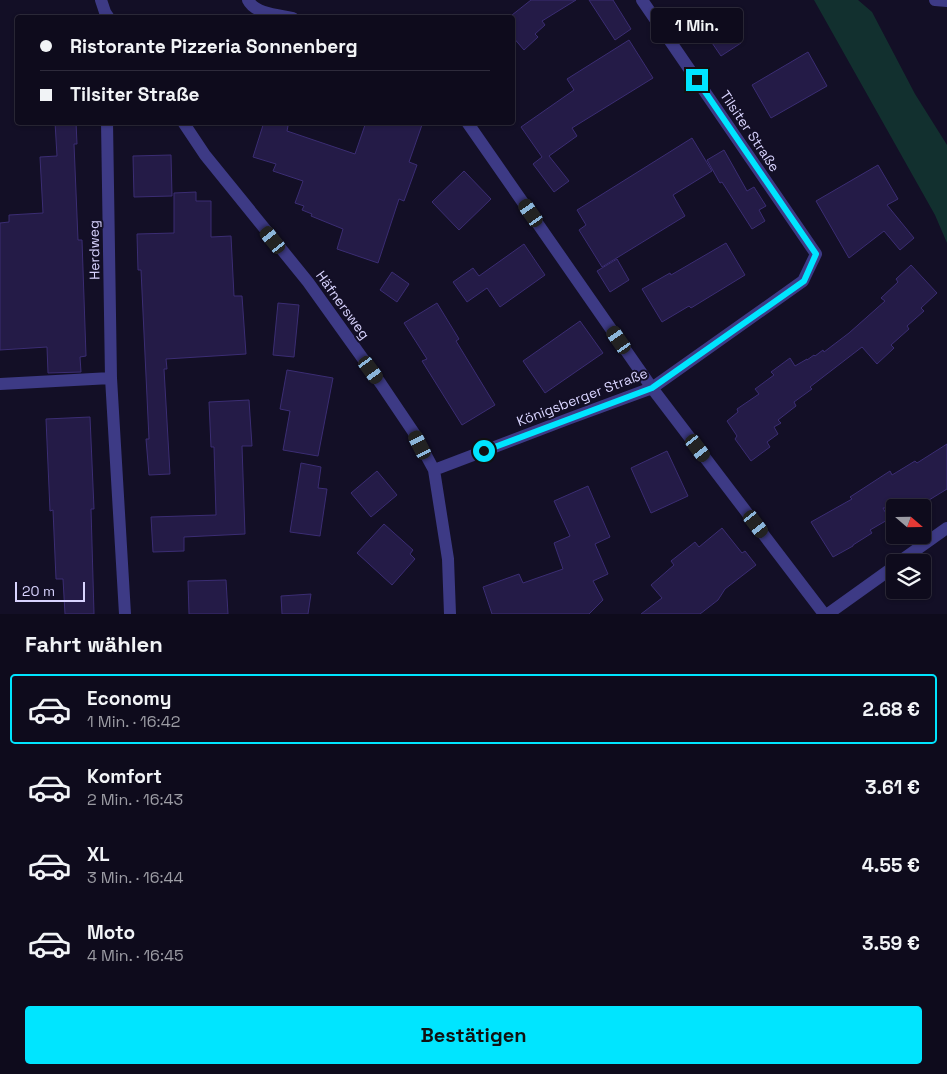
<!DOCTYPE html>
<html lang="de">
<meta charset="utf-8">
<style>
body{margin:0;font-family:"Space Grotesk",sans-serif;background:#1c1929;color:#f1f3f6;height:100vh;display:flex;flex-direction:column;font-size:19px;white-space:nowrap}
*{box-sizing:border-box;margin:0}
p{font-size:16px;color:#9b9ba3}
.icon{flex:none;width:28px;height:28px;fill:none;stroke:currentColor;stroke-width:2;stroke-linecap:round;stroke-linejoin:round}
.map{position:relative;height:614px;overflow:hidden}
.sheet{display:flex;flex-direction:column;background:#0e0b1c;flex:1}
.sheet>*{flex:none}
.guide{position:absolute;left:15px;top:15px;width:500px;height:110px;border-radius:5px;box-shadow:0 1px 4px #0004,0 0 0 1px #2e2b3b;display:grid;align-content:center;height:110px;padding:0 25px;background:#0e0b1c}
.needle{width:32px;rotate:110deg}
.buttons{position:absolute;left:886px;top:499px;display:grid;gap:10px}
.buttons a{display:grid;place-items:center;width:45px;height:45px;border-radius:5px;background:#0e0b1c;box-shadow:0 1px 4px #0004,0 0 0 1px #2e2b3b;font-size:25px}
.scale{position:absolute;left:15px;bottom:12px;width:70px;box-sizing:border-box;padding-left:5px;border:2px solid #d9d4ff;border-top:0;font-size:14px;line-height:18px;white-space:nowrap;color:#d9d4ff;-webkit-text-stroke:4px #130f26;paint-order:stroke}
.end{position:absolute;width:22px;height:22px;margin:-11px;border:6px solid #00e5ff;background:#111;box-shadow:0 0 0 2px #111}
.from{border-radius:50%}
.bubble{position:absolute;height:35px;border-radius:5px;background:#0e0b1c;box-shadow:0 1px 4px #0004,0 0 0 1px #2e2b3b;font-size:16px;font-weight:800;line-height:35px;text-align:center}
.car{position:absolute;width:15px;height:30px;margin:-15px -8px;border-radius:6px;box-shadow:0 0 4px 1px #0007;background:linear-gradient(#222 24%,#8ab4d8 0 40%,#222 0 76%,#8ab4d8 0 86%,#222 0)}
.guide b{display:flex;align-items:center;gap:18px;height:48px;font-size:19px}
.guide b+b{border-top:1px solid #2e2b3b}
.guide i{width:12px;height:12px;background:#f1f3f6}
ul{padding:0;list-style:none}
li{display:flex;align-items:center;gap:15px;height:70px;margin:0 10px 8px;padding:0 15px;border:2px solid transparent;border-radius:5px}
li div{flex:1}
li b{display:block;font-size:19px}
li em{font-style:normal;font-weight:800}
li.current{border-color:#00e5ff}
li>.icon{width:45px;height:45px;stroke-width:1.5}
h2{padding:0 25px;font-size:22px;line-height:60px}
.primary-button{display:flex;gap:10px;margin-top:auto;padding:10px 25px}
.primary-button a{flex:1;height:58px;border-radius:5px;background:#00e5ff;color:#111;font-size:20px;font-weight:800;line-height:58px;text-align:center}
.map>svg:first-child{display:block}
.green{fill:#12302f}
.building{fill:#241b47;stroke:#3b2d73}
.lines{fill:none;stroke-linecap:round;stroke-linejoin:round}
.minor{stroke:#3d3a85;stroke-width:12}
.route{stroke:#00e5ff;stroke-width:6}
.labels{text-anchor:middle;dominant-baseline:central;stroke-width:4;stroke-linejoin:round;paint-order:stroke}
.street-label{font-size:14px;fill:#d9d4ff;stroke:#130f26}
</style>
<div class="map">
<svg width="947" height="614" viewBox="0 0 947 614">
<rect width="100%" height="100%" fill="#130f26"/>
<path class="green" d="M814 0H858L872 12 915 94 947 145V243L935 215Z"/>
<path class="building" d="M531 0H576L542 21 545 25 535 34 538 37 524 50 512 36V15Z
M589 0H613L631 29 615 40Z
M728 24 741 43 721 56 708 37Z
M629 40 653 78 572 128 577 136 549 156 569 181 554 192 533 164 542 157 521 127 574 90 567 79Z
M808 52 827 86 771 118 752 85Z
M55 122H76L77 144H74L78 240H82L86 356 80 357 81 372 48 373 47 347 0 350V223L9 222V215L43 213 40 157 57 156Z
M264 122H278L288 126 287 131 355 154 366 122H423L409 162 417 165 404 201 399 199 378 263 337 249 343 229 311 216 312 214 302 210 304 206 295 203 303 181 273 171 276 164 253 157Z
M692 138 712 171 673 195 685 216 602 267 579 230 586 225 577 210Z
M724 150 747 191 754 187 766 206 759 210 765 221 752 229 722 182 720 183 707 160Z
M171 155 172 196 134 197 133 156Z
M878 165 898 199 887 205 914 238 900 250 884 231 849 258 816 201Z
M464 171 491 199 459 230 432 202Z
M196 192V201H211V237L231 236 234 296H242L246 354 166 359 167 369H164L170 474 149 475 146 439H149L141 270H138L137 234 174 233V193Z
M726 243 745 275 691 308 689 306 662 322 642 289 670 273 671 275Z
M524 244 545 275 500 307 487 288 467 302 453 282 473 268 479 276Z
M617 259 629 280 610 292 597 271Z
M911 265 937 293 921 308 924 311 907 326 909 329 891 345 894 348 877 364 862 347 810 387 812 389 794 402 796 406 778 420 781 423 774 427 778 434 767 442 770 447 751 461 735 439 737 436 727 421 738 412 737 409 759 394 755 389 774 375 771 372 790 358 795 366 807 359V360L814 355 815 356 823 350 824 352 849 333 885 301 881 298 898 282 896 279Z
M392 272 409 284 397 302 380 290Z
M278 303 299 305 294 357 273 355Z
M437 303 459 339 456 341 495 405 462 425 422 361 427 359 404 323Z
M580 321 603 353 545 393 523 361Z
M287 370 333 378 318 456 283 450 290 411 280 409Z
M249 400 252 446H242L245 534 184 537V551L153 552 151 517 216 515 214 447H211L209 402Z
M90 417 94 509H91L94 614H65L63 579H56L53 510 50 511 46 419Z
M947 444V489L916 508H883L889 519 870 530 872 533 853 545V546L833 557 811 522 852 499 850 497 890 471 892 475 915 461 917 463Z
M667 451 688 496 651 513 631 468Z
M301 463 321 467 318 488 327 489 320 536 290 532Z
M377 471 397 495 371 517 351 493Z
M588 486 610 537 595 544 608 574 593 581 603 600 589 614H492L483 587 519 574 523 583 563 569 554 543 570 536 554 501Z
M384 524 413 550 410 554 415 559 392 585 357 553Z
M722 528 742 553 745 551 756 565 725 589 718 600 700 614H641L662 598 651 585 674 565 671 561 695 542 699 547Z
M226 580 228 614H189L188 581Z
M311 594 308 614H282L281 596Z"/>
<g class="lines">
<path class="minor" d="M101 0 105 12 109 18
M248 0C255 14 279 15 293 18
M935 0 947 1
M107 122 111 378 125 614
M183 122 205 155 308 282 381 384 414 433 434 470 448 559 450 614
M467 122 652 388 824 614
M0 384 111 378
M434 470 568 419 652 388 803 281 816 254 642 0
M899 562 947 528
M828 614 895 566"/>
</g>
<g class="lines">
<path class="route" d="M484 451 652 388 804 281 816 254 697 80"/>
</g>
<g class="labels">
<g class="street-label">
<text transform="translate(750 131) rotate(56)">Tilsiter Straße</text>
<text transform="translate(94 250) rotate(-91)">Herdweg</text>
<text transform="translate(343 305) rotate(54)">Häfnersweg</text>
<text transform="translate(582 397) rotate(-21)">Königsberger Straße</text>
</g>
</g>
</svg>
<div class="buttons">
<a><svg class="needle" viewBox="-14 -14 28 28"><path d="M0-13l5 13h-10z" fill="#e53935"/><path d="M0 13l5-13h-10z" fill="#9b9ba3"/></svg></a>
<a><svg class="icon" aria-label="layers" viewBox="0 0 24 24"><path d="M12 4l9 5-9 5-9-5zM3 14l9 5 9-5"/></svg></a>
</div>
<div class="scale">20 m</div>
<i class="end from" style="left:484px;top:451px"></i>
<i class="end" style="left:697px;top:80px"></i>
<div class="bubble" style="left:651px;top:8px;width:92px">1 Min.</div>
<i class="car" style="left:531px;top:213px;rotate:325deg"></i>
<i class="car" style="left:273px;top:240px;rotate:321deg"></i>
<i class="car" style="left:619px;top:340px;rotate:325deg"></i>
<i class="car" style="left:371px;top:370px;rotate:144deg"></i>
<i class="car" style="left:420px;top:445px;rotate:333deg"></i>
<i class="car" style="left:698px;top:448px;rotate:143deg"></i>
<i class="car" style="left:756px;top:524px;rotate:143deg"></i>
<div class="guide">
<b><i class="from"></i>Ristorante Pizzeria Sonnenberg</b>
<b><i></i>Tilsiter Straße</b>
</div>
</div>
<section class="sheet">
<h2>Fahrt wählen</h2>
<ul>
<li class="current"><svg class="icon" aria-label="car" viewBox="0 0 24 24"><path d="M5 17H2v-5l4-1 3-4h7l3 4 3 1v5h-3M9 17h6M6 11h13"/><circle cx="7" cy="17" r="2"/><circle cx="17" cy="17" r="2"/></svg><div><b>Economy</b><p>1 Min. · 16:42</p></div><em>2.68 €</em></li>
<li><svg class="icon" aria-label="car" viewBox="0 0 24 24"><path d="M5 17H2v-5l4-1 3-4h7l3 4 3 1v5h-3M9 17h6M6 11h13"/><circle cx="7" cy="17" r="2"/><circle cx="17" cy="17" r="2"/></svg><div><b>Komfort</b><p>2 Min. · 16:43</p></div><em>3.61 €</em></li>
<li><svg class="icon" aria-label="car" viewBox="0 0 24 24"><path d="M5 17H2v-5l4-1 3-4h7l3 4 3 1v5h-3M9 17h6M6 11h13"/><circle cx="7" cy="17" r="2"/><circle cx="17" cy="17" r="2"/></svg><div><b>XL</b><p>3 Min. · 16:44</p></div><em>4.55 €</em></li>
<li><svg class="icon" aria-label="car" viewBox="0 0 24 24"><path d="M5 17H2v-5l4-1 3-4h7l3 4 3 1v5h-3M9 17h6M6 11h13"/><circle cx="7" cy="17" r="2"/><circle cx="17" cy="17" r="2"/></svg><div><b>Moto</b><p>4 Min. · 16:45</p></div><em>3.59 €</em></li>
</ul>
<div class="primary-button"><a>Bestätigen</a></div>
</section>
